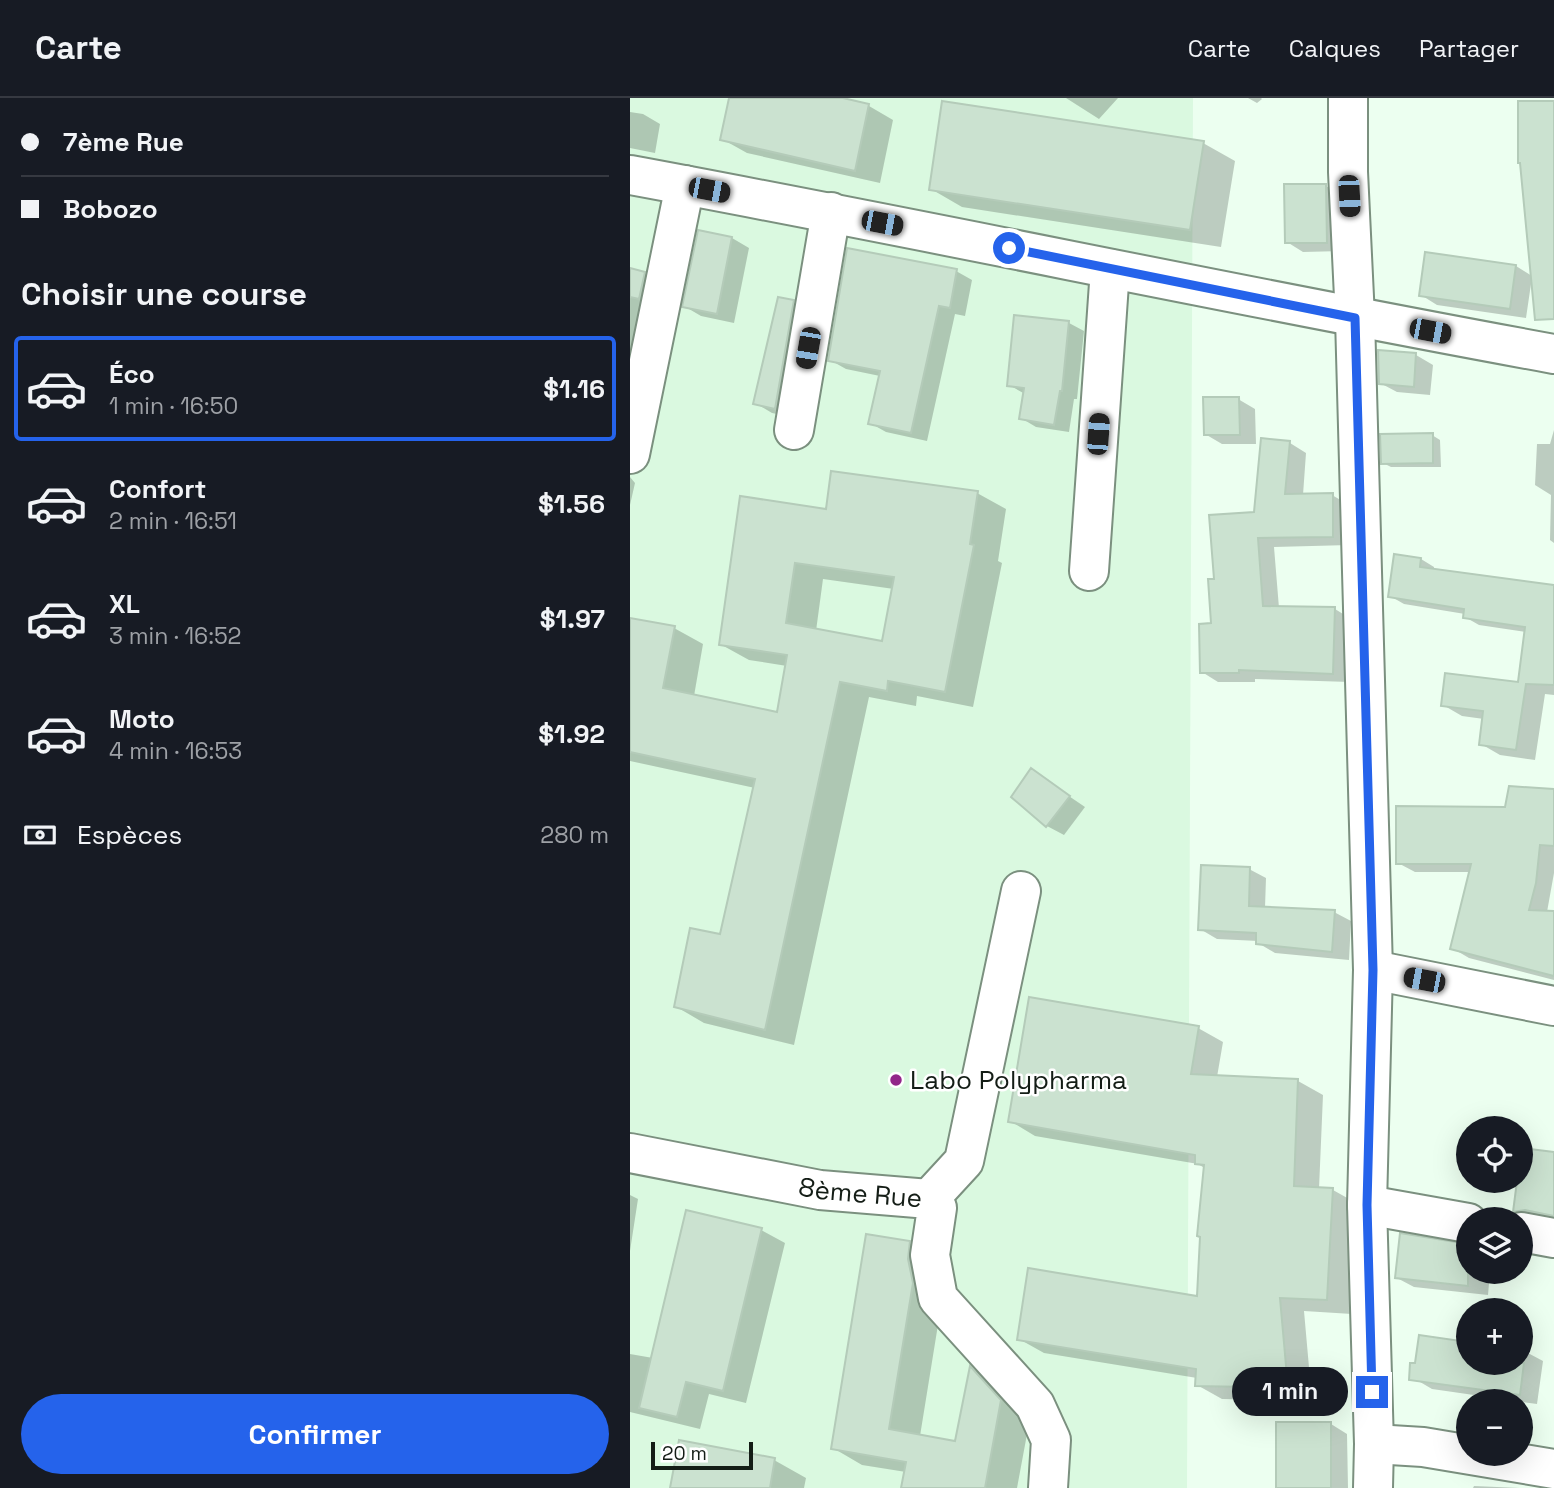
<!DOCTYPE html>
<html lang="fr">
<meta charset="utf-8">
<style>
body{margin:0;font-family:"Space Grotesk",sans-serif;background:#20242c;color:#f1f3f6;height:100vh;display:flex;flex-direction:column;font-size:26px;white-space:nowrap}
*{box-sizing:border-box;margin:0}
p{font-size:23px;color:#9ea1a6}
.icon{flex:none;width:38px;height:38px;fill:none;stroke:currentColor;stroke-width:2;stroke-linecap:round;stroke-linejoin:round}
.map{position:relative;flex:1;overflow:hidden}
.details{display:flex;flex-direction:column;background:#171b24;width:630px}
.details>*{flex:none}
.banner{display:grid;align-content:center;height:154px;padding:0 21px;background:#171b24}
.fabs{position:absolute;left:826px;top:1018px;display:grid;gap:14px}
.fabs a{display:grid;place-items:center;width:77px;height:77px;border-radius:50%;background:#171b24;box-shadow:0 7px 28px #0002;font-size:35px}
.scale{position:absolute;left:21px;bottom:18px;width:102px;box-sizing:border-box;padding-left:7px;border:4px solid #141d16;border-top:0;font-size:19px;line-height:24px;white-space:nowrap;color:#141d16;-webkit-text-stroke:5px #fff;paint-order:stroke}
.end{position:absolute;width:32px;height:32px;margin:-16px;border:9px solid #2563eb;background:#fff;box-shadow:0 0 0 4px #fff}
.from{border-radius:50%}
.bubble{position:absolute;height:49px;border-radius:24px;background:#171b24;box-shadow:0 7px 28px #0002;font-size:23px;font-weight:600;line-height:49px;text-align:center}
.car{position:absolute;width:21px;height:42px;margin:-21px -10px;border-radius:9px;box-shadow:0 0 5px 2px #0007;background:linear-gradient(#222 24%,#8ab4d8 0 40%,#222 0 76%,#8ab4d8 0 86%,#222 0)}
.banner b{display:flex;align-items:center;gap:24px;height:66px;font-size:26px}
.banner b+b{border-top:2px solid #363941}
.banner i{width:18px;height:18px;background:#f1f3f6}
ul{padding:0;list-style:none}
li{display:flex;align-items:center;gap:21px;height:105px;margin:0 14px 10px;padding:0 7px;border:4px solid transparent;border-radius:7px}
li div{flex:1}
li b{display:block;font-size:26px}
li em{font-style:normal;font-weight:600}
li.selected{border-color:#2563eb}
li>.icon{width:63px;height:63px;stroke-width:1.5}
h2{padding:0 21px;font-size:32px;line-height:84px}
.pay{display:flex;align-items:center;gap:18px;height:77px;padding:0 21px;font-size:26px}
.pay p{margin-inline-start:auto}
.primary-button{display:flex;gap:14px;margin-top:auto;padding:14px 21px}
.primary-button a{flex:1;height:80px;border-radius:42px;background:#2563eb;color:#fff;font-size:28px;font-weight:600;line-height:80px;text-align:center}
header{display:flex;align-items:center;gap:42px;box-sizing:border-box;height:98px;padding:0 35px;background:#171b24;border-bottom:2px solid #363941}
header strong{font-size:33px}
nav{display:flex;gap:38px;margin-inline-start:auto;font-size:24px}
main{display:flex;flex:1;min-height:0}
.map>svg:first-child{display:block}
.built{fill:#daf9e0}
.shadow{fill:#0003;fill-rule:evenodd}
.building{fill:#cbe2d0;stroke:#b4cbb9;stroke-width:2;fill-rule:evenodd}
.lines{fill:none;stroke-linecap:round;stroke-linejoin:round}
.minor-casing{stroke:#7b907f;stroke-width:42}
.minor{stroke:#fff;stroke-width:38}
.route{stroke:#2563eb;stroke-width:9}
.poi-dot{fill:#922689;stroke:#fff;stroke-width:2.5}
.labels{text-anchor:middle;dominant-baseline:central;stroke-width:5;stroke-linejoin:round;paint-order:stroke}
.poi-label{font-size:26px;fill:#141d16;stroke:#fff;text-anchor:start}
.street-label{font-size:26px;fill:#141d16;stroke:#fff}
</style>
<header>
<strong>Carte</strong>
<nav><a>Carte</a><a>Calques</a><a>Partager</a></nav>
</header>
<main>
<section class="details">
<div class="banner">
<b><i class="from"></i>7ème Rue</b>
<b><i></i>Bobozo</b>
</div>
<h2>Choisir une course</h2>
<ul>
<li class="selected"><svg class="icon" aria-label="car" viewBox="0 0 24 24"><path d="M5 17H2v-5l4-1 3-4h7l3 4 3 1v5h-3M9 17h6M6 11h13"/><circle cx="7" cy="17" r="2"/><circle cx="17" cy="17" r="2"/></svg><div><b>Éco</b><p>1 min · 16:50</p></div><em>$1.16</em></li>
<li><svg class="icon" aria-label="car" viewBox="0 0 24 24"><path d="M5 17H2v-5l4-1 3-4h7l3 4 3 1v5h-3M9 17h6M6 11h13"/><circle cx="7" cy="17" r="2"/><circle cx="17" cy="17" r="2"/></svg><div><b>Confort</b><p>2 min · 16:51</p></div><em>$1.56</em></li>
<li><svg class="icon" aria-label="car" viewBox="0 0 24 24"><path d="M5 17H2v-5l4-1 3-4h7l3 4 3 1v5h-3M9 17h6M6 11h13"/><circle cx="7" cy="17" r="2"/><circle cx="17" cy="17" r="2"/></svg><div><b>XL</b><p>3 min · 16:52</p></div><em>$1.97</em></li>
<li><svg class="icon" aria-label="car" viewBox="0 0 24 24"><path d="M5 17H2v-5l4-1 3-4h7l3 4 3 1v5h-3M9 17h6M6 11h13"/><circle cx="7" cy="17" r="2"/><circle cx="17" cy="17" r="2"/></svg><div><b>Moto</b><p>4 min · 16:53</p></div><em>$1.92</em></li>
</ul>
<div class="pay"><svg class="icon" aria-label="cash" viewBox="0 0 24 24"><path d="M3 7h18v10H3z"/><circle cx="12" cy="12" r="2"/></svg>Espèces<p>280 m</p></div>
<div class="primary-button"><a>Confirmer</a></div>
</section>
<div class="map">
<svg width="924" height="1390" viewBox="0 0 924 1390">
<rect width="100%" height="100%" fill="#ecfff0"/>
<path class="built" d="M0 0H563L557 1390H0Z"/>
<path class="shadow" d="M101 0H205L239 8 263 22 250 85 117 55 92 41Z
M436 0H488L469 21Z
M618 0H631L632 1 627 5Z
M924 5V199L901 186 896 220 807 207 791 197 886 168 902 178Z
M0 14 13 16 30 26 25 55 0 50Z
M573 45 605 63 591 149 332 109 301 91Z
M696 88 713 98V153L673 154 657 144Z
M70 134 102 140 119 150 104 225 71 218 54 208Z
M0 172 14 175 31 185 0 337Z
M326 173 342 182 335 218 325 216 297 343 256 334 240 325 250 278 216 271 200 262Z
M163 204 180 214 162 319 142 315 125 305Z
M439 225 454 233 447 301H444L439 334 406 329 391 320 395 296 379 287Z
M786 257 803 267 800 297 767 294 750 285Z
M608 301 625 311 626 346H592L575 336Z
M924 332V445L920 442 921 397 905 387 907 346H920Z
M802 337 810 342 811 369H761L753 365Z
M660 345 676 355 673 397H702L719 407 720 447 644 449 649 510 705 511 721 521 720 584 625 581V584H588L572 574 582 527 586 482 625 416Z
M0 379 5 385 0 407Z
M347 395 376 411 368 463 372 465 343 609 287 598 286 608 239 599 164 947 74 925 45 908 92 839 125 690 0 663V522L44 530 73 546 64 598 148 616 157 568 119 562 90 546 198 413ZM193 481 264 491 253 545 186 533Z
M791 461 804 469V473L924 512V597L915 596 905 662 870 657 851 646 854 621 832 618 813 607 890 586 896 534 849 527 835 519V516L774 506 760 498Z
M402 673 455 709 434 737 417 728 383 699Z
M924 693V775L917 814H924V882L839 860 822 850 841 774H785L768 765 876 711Z
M619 771 636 780 635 810 704 814 721 823 719 862 645 855 628 845V843L587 841 570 831Z
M568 930 593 944 587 979 668 983 693 997 689 1091 703 1092 728 1106 722 1216 674 1213 682 1303 646 1306 640 1302 592 1301 567 1287V1280L414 1255 389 1241 569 1200 576 1071 568 1066 405 1038 380 1023Z
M893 1052 924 1056V1125H906L885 1113Z
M0 1097 8 1101 0 1153Z
M131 1132 155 1145 116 1305 79 1296 70 1331 0 1314V1256L23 1260Z
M279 1145 309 1162 312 1202 290 1338 326 1345 341 1270 370 1287 400 1320 387 1390H273L276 1374 232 1367 203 1350Z
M834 1148H838V1174H860L858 1197 784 1189 767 1180Z
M791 1239 838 1246V1265H891V1253L896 1254 913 1263 907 1306 802 1291 785 1281Z
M701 1326 717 1336 718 1390H648Z
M144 1362 176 1380 174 1390H42Z
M844 1388 890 1390H843Z"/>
<path class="building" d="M99 0H213L239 6 225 73 90 42Z
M312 3 574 43 560 132 299 92Z
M888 3H924V221L905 222 890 65H888Z
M654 86H696L697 145H655Z
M68 132 102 139 87 216 52 209Z
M217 150 327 171 320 210 309 208 281 335 238 326 250 273 198 263Z
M795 154 886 167 880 211 789 198Z
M0 170 15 174 9 201 0 199Z
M148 199 164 202 145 311 123 306Z
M384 217 439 223 432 293H430L424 327 389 321 394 290 377 288Z
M748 252 786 255 784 289 749 286Z
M573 299H609L610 337H574Z
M803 335V365L751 366 750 336Z
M631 340 660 343 655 396 703 395V439L628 440 633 508 705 509 703 576 609 572V575H570L569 526 581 525 578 481H584L579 417 624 414Z
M201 373 348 393 340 446 344 447 315 594 258 583 257 593 210 584 135 932 44 909 60 830 90 836 125 681 0 654V520L45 528 33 590 147 614 157 557 89 547 110 398 196 411ZM165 465 264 479 252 543 156 525Z
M764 456 791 460 790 469 924 487V587L896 586 886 652 849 647 853 613 811 608 815 575 888 584 895 529 833 520 834 511 758 499Z
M401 670 440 698 416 729 381 699Z
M879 688 924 691V748L910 747 906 785 899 812 924 813V878L820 851 841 766H766V708L875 709Z
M571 767 620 769 619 808 705 812 702 854 626 846V835L568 832Z
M399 899 569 928 561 976 668 981 664 1088 703 1090 697 1202 650 1200 658 1290 620 1292 619 1289 565 1288 566 1271 387 1242 398 1170 567 1198 570 1139 567 1138 574 1067 565 1066V1057L378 1024Z
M892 1050 924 1054V1118L895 1112 883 1114 887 1083H891Z
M56 1112 132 1130 93 1293 56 1284 47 1319 9 1310Z
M770 1135 838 1146V1188L765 1180Z
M236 1136 280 1143 278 1161 283 1185 259 1331 325 1343 340 1268 371 1302 355 1390H271L276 1364 201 1351Z
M789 1237 838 1244V1265H894L890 1297 779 1282 780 1265H785Z
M646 1324H701V1390H646Z
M49 1342 145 1360 140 1390H40Z"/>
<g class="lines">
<g class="minor-casing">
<g id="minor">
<path d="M718 0V74L725 220 743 872 737 1107 744 1346 743 1390"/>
<path d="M0 77C309 134 615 200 924 256"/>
<path d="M164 332 201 114"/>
<path d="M0 356 55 87"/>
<path d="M459 473 480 171"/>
<path d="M743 872 924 908"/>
<path id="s1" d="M0 1055 190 1092 299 1101 307 1110 300 1157 308 1200 405 1307 421 1342 418 1390"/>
<path d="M299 1101 334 1063 391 793"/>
<path d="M737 1107 838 1125"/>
<path d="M891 1134 924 1140"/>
<path d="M744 1346 793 1349 924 1371"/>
</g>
</g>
<use href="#minor" class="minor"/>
</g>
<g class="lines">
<path class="route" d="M379 150 725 220 743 872 737 1107 742 1294"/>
</g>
<circle class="poi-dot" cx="266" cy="982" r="7"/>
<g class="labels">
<g class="poi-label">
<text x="280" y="982">Labo Polypharma</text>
</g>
<g class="street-label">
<text stroke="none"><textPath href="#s1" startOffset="234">8ème Rue</textPath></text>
</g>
</g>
</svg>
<div class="fabs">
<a><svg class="icon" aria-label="locate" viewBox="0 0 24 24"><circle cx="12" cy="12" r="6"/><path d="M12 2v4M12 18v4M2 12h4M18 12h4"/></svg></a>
<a><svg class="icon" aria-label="layers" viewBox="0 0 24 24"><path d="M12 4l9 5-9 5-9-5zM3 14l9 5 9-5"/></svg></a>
<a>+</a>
<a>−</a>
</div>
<div class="scale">20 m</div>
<i class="end from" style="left:379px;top:150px"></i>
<i class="end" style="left:742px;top:1294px"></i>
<div class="bubble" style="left:602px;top:1269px;width:116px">1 min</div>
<i class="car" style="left:79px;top:92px;rotate:101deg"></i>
<i class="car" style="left:719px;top:98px;rotate:177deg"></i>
<i class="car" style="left:252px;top:125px;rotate:101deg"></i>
<i class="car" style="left:800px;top:233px;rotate:101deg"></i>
<i class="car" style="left:178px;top:250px;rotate:190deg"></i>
<i class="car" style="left:468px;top:336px;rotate:4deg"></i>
<i class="car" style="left:794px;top:882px;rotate:281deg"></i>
</div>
</main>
